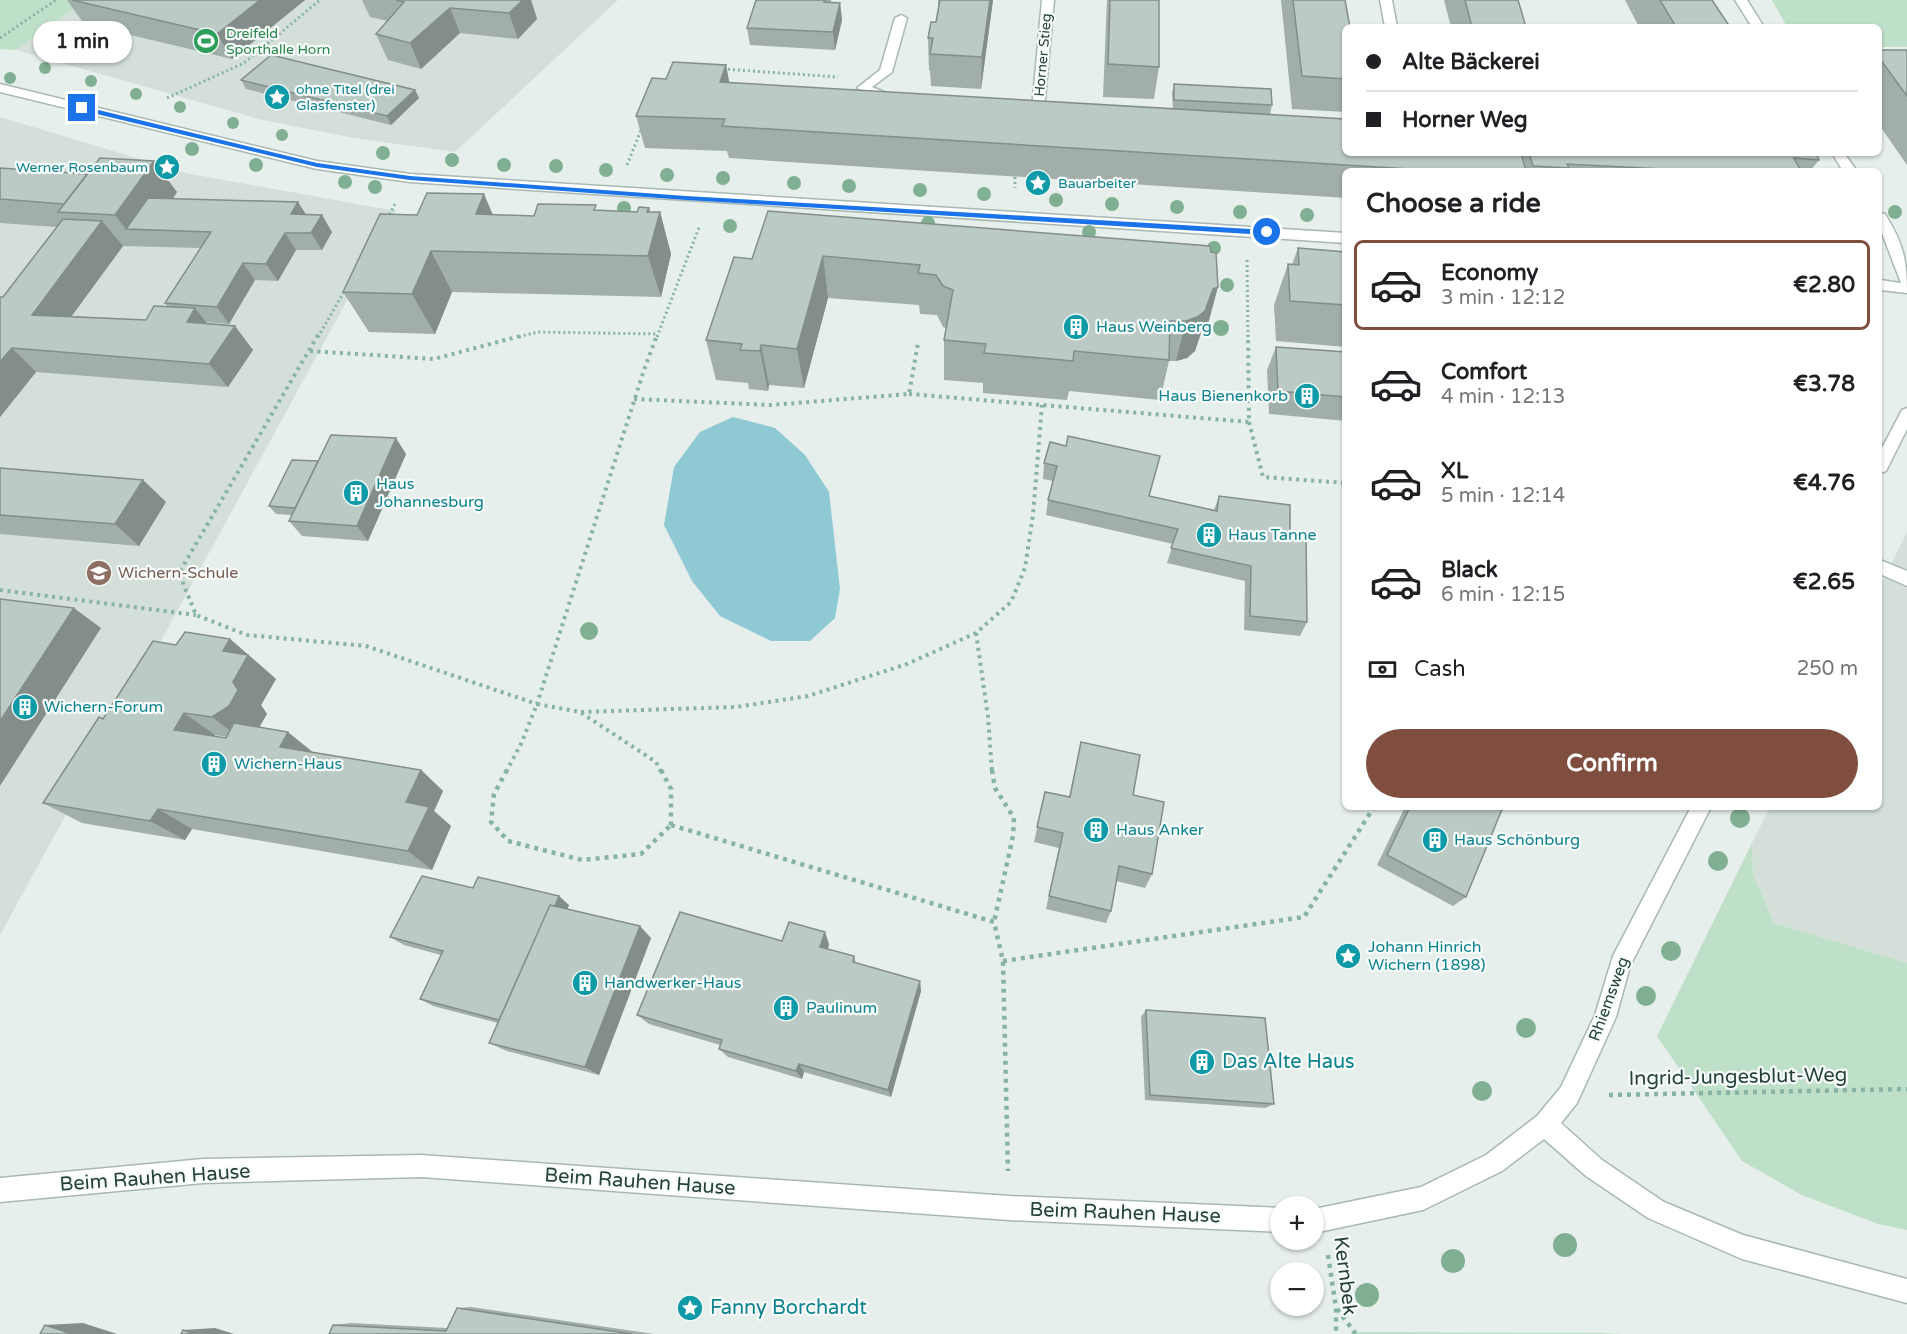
<!DOCTYPE html>
<meta charset="utf-8">
<style>
body{margin:0;font-family:"Varela Round",sans-serif;background:#f6f6f6;color:#202124;height:100vh;display:flex;flex-direction:column;font-size:22px;white-space:nowrap}
*{box-sizing:border-box;margin:0}
p{font-size:20px;color:#757577}
.icon{flex:none;width:33px;height:33px;fill:none;stroke:currentColor;stroke-width:2;stroke-linecap:round;stroke-linejoin:round}
.map{position:relative;flex:1;overflow:hidden}
.drawer{position:absolute;left:1342px;top:168px;width:540px;height:642px;display:flex;flex-direction:column;background:#fff;border-radius:9px;box-shadow:0 2px 4px #0004}
.drawer>*{flex:none}
.banner{position:absolute;left:1342px;top:24px;width:540px;height:132px;border-radius:9px;box-shadow:0 2px 4px #0004;display:grid;align-content:center;height:132px;padding:0 24px;background:#fff}
.buttons{position:absolute;left:1270px;top:1196px;display:grid;gap:12px}
.buttons a{display:grid;place-items:center;width:54px;height:54px;border-radius:50%;background:#fff;box-shadow:0 2px 4px #0004;font-size:30px}
.end{position:absolute;width:27px;height:27px;margin:-14px;border:8px solid #1a73e8;background:#fff;box-shadow:0 0 0 3px #fff}
.from{border-radius:50%}
.bubble{position:absolute;height:42px;border-radius:21px;background:#fff;box-shadow:0 2px 4px #0004;font-size:20px;font-weight:700;line-height:42px;text-align:center}
.banner b{display:flex;align-items:center;gap:21px;height:57px;font-size:22px}
.banner b+b{border-top:2px solid #e0e0e0}
.banner i{width:15px;height:15px;background:#202124}
ul{padding:0;list-style:none}
li{display:flex;align-items:center;gap:18px;height:90px;margin:0 12px 9px;padding:0 12px;border:3px solid transparent;border-radius:9px}
li div{flex:1}
li b{display:block;font-size:22px}
li em{font-style:normal;font-weight:700}
li.selected{border-color:#7f4e3f}
li>.icon{width:54px;height:54px;stroke-width:1.5}
h2{padding:0 24px;font-size:27px;line-height:72px}
.pay{display:flex;align-items:center;gap:15px;height:66px;padding:0 24px;font-size:22px}
.pay p{margin-inline-start:auto}
.button{display:flex;gap:12px;margin-top:auto;padding:12px 24px}
.button a{flex:1;height:69px;border-radius:36px;background:#7f4e3f;color:#fff;font-size:24px;font-weight:700;line-height:69px;text-align:center}
.map>svg:first-child{display:block}
.built{fill:#d4dfda}
.green{fill:#bfe0c8}
.water{fill:#8ec9d4}
.lines{fill:none;stroke-linecap:round;stroke-linejoin:round}
.service-casing{stroke:#a8b8b2;stroke-width:3}
.minor-casing{stroke:#a8b8b2;stroke-width:3}
.path-far2{stroke:#86b3a5;stroke-width:3;stroke-dasharray:2 3;stroke-linecap:butt}
.path-far1{stroke:#86b3a5;stroke-width:4;stroke-dasharray:3 4.5;stroke-linecap:butt}
.path{stroke:#86b3a5;stroke-width:4.5;stroke-dasharray:4 5;stroke-linecap:butt}
.service{fill:#fff;fill-rule:evenodd}
.minor{fill:#fff;fill-rule:evenodd}
.tree{fill:#80af93}
.wall{fill:#a1aea9;fill-rule:evenodd}
.shaded-wall{fill:#838d89}
.building{fill:#bbcac4;stroke:#838d89;stroke-width:1.5}
.route{fill:#1a73e8}
.labels{text-anchor:middle;dominant-baseline:central;stroke-width:4.5;stroke-linejoin:round;paint-order:stroke}
.far-leisure-label{font-size:14px;fill:#27864d;stroke:#f7fbf9;text-anchor:start}
.far-street-label{font-size:14px;fill:#24423a;stroke:#f7fbf9}
.far-culture-label{font-size:14px;fill:#0d838f;stroke:#f7fbf9;text-anchor:start}
.culture-label{font-size:16px;fill:#0d838f;stroke:#f7fbf9;text-anchor:start}
.education-label{font-size:16px;fill:#785e54;stroke:#f7fbf9;text-anchor:start}
.street-label{font-size:16px;fill:#24423a;stroke:#f7fbf9}
.near-culture-label{font-size:20px;fill:#0d838f;stroke:#f7fbf9;text-anchor:start}
.near-street-label{font-size:20px;fill:#24423a;stroke:#f7fbf9}
</style>
<div class="map">
<svg width="1907" height="1334" viewBox="0 0 1907 1334">
<rect width="100%" height="100%" fill="#e6efeb"/>
<path class="built" d="M85 0H618L455 152 354 138 262 120 16 50Z
M0 117 186 173 396 211 0 935Z
M1907 532V963L1774 923 1753 874 1752 843 1770 807H1880V587Z"/>
<path class="green" d="M0 0H85L16 50 0 49Z
M1772 0H1907V47H1880V27H1787Z
M1752 843 1753 874 1774 923 1907 963V1230L1878 1224 1802 1195 1742 1161 1657 1036Z
M1351 1332 1599 1333 1623 1334H1351Z"/>
<path class="water" d="M733 417 775 428 805 455 829 492 840 589 835 618 810 641H771L720 616 692 581 664 525 674 467 700 432Z"/>
<g class="lines">
<g class="service-casing">
<path id="service" d="M901 15 907 18 892 72 872 87 896 97 898 100 896 103 892 104 857 88 880 70 895 18Z
M1880 560 1907 571V586L1880 574Z"/>
</g>
<g class="minor-casing">
<path id="minor" d="M1042 0H1054L1044 109 1038 113 1032 109Z
M1380 0H1392L1397 27H1385Z
M1735 0H1747L1764 27H1752Z
M0 84 317 161 410 174 1346 233V243L410 182 317 169 0 92Z
M1832 153H1844L1857 171H1843Z
M1880 213 1885 214C1903 243 1907 259 1907 293L1880 290V280L1901 283 1880 228Z
M1907 408V429L1886 471 1880 473V452L1902 410Z
M1691 807H1711L1630 966 1616 1017 1577 1103 1561 1123 1602 1160 1664 1202 1743 1235 1907 1279V1303L1742 1259 1648 1218 1586 1176 1544 1139 1502 1171 1423 1210 1314 1233V1209L1421 1187 1486 1155 1537 1116 1561 1087 1595 1015 1613 956Z
M421 1155 1009 1196 1281 1208V1232L1009 1220 421 1177 203 1183 0 1202V1178L203 1159Z"/>
</g>
<path class="path-far2" d="M0 38 56 0
M723 69 838 77
M167 98 244 63 320 0
M627 165 641 130
M1015 177V188
M387 219 395 204
M1247 260 1248 337
M318 337 345 290
M519 337 537 332 658 334
M657 337 700 225"/>
<path class="path-far1" d="M318 335 179 573 196 615 247 635 366 646 537 704 644 370 657 335
M310 351 434 359 524 335
M909 394 1249 422 1248 335
M634 399 771 405 909 394 918 343
M1249 422 1263 477 1346 483
M0 590 196 615
M976 633 988 717 992 772
M581 712 736 707 808 696 907 664 976 633 1011 602 1025 568 1033 515 1042 405
M506 772 521 744 537 704 580 712 656 762 661 772"/>
<path class="path" d="M507 770 494 794 491 822 508 841 582 860 641 854 671 825
M661 770 671 789V825
M992 770 995 788 1014 818 1013 836 994 922
M671 825 994 922 1003 961 1008 1171
M1003 961 1304 917 1374 807
M1609 1095 1907 1089
M1328 1255 1336 1308V1334
M1337 1309 1356 1334"/>
<use href="#service" class="service"/>
<use href="#minor" class="minor"/>
</g>
<g class="tree">
<circle cx="45" cy="68" r="6"/>
<circle cx="10" cy="78" r="6"/>
<circle cx="91" cy="81" r="6"/>
<circle cx="136" cy="94" r="6"/>
<circle cx="180" cy="107" r="6"/>
<circle cx="233" cy="123" r="6"/>
<circle cx="282" cy="135" r="6"/>
<circle cx="192" cy="149" r="7"/>
<circle cx="383" cy="153" r="7"/>
<circle cx="452" cy="160" r="7"/>
<circle cx="256" cy="165" r="7"/>
<circle cx="504" cy="165" r="7"/>
<circle cx="556" cy="166" r="7"/>
<circle cx="606" cy="170" r="7"/>
<circle cx="667" cy="175" r="7"/>
<circle cx="723" cy="178" r="7"/>
<circle cx="345" cy="182" r="7"/>
<circle cx="794" cy="183" r="7"/>
<circle cx="849" cy="186" r="7"/>
<circle cx="375" cy="187" r="7"/>
<circle cx="920" cy="190" r="7"/>
<circle cx="984" cy="194" r="7"/>
<circle cx="1056" cy="200" r="7"/>
<circle cx="1112" cy="204" r="7"/>
<circle cx="1177" cy="207" r="7"/>
<circle cx="624" cy="208" r="7"/>
<circle cx="1240" cy="212" r="7"/>
<circle cx="1895" cy="212" r="7"/>
<circle cx="1307" cy="215" r="7"/>
<circle cx="928" cy="223" r="7"/>
<circle cx="730" cy="226" r="7"/>
<circle cx="1089" cy="232" r="7"/>
<circle cx="1214" cy="248" r="7"/>
<circle cx="1227" cy="285" r="7"/>
<circle cx="1221" cy="328" r="8"/>
<circle cx="589" cy="631" r="9"/>
<circle cx="1740" cy="818" r="10"/>
<circle cx="1718" cy="861" r="10"/>
<circle cx="1671" cy="951" r="10"/>
<circle cx="1646" cy="996" r="10"/>
<circle cx="1526" cy="1028" r="10"/>
<circle cx="1482" cy="1091" r="10"/>
<circle cx="1565" cy="1245" r="12"/>
<circle cx="1453" cy="1261" r="12"/>
<circle cx="1367" cy="1295" r="12"/>
</g>
<path class="wall" d="M67 0H305L232 59 84 24Z
M362 0H531L537 19 518 39 460 33 421 69 388 60 376 34 388 21 370 17Z
M756 0H831V2L840 3 842 20 835 50 750 45 747 28Z
M938 0H993L981 89 931 86 930 70H929L928 38 936 22 938 9Z
M1107 0H1159V67L1154 99 1103 97Z
M1281 0H1345L1346 112 1292 109Z
M1444 0H1518L1526 27H1451Z
M1625 0H1712L1730 27H1639Z
M1880 50H1907V165L1880 126Z
M726 65 729 82 1346 153H1816L1819 160 1810 171H1346V198L729 158 727 151 645 148 636 116 666 79Z
M241 80 415 90 419 98 391 125 246 89Z
M1174 84 1272 105 1270 114 1173 109 1172 93Z
M0 168 177 192 173 199 306 215 332 232 322 250H296L278 281 255 280 229 324 206 322 208 324 253 350 228 387 36 372 0 417 3 297 57 227 0 223ZM123 246 201 248 165 303 168 307 146 320 71 316Z
M649 208 650 212H660L671 254 661 297 452 292 435 334 369 332 343 292 417 215 534 216 598 211 637 212Z
M1210 246 1207 328 1202 330 1195 351 1187 358 1176 361H1169L1160 400 1069 391 1067 400 983 393V383L944 380V340L946 328 943 327 937 315 920 314 919 305 828 298 804 388 769 385 768 391 749 389 748 383 716 380 706 340 752 259Z
M1298 248 1346 252V347L1276 341 1274 305 1288 264 1292 265Z
M1276 347 1346 352V421L1269 414 1267 370Z
M1050 442 1149 496 1214 510 1219 496 1290 535 1307 622 1300 636 1244 630 1245 581 1167 563 1173 544 1046 515 1048 500 1053 481 1043 479 1044 463Z
M406 454 368 541 302 536 289 521 292 515 276 514 269 506 318 461Z
M0 468 143 480 166 502 139 546 0 534Z
M230 639 276 679 261 705 267 714 259 728 312 752 421 770 443 791 434 811 451 826 432 870 192 829 185 840 82 823 43 803 103 719 176 645ZM215 735 227 737 226 738 215 737Z
M1081 742 1133 795 1152 874 1145 888 1116 881 1111 911 1106 923 1046 909 1059 848 1034 842 1045 792 1069 797Z
M1405 807H1503L1466 897 1453 906 1377 865Z
M473 888 569 905 567 909 651 938 599 1075 507 1051 489 1043 498 1023 433 1006 420 999 441 955 404 945 390 937Z
M782 941 829 944 828 949 854 956 856 963 920 981 921 991 891 1097 804 1072 802 1079 728 1057 719 1049 720 1045 649 1024 637 1015Z
M1146 1010 1274 1104 1265 1108 1145 1100 1141 1017Z
M471 1307 654 1334H329L333 1325 351 1323 447 1328 457 1308Z"/>
<path class="shaded-wall" d="M260 0H305L232 59 217 34Z
M523 0H531L537 19 518 39 509 13Z
M990 0H993L981 89 982 57Z
M840 3 842 20 835 50 833 32Z
M450 8 460 33 421 69 410 43Z
M726 65 732 97 720 82Z
M415 90 419 98 391 125 387 116Z
M154 161 177 192 151 230 126 229 115 215Z
M484 194 502 236 476 214Z
M298 202 309 219 291 214Z
M649 208 655 230 660 212 671 254 661 297 648 256 647 212Z
M322 215 332 232 322 250 311 233Z
M102 221 123 246 55 339 32 315Z
M285 233 296 250 278 281 266 264Z
M431 251 452 292 435 334 412 294Z
M823 256 828 298 804 388 797 349Z
M243 263 255 280 229 324 217 307Z
M1218 287 1207 328 1202 330 1195 351 1187 358 1176 361 1186 321 1213 289Z
M195 308 214 332 187 322Z
M235 326 253 350 228 387 209 364Z
M761 345 769 385 768 391 760 351Z
M12 348 36 372 0 417V362Z
M396 438 406 454 368 541 357 526Z
M143 480 166 502 139 546 115 524Z
M74 608 101 628 0 786V721Z
M230 639 276 679 261 705 267 714 258 729 242 740 212 717 233 682 223 651Z
M184 713 215 735 205 752 174 730Z
M288 732 315 754 280 747Z
M421 770 443 791 434 811 451 826 432 870 408 851 406 802Z
M158 809 192 829 185 840 150 821Z
M559 896 569 905 517 1028 505 1022Z
M640 926 651 938 599 1075 585 1067Z
M825 932 829 944 825 959 820 947Z
M920 981 921 991 891 1097 888 1090Z
M799 1064 804 1072 802 1079 796 1071Z
M83 1323 117 1334H72L45 1325Z
M215 1328 234 1334H194L183 1330Z"/>
<path class="building" d="M72 0H260L217 34Z
M396 0H523L509 13 450 8 410 43 376 34 404 2Z
M756 0H825L824 2 840 3 833 32 747 28Z
M940 0H990L982 57 930 54 933 38H928L931 22H936Z
M1110 0H1159V67L1108 64Z
M1293 0H1345L1350 27H1346V79L1302 76Z
M1465 0H1518L1526 27H1472Z
M1660 0H1712L1730 27H1676Z
M1880 50H1907V96L1880 59Z
M271 55 415 90 387 116 241 80Z
M673 62 726 65 720 82 1346 119V153H1521L1526 171H1441L722 126 725 119 636 116 652 78 666 79Z
M1174 84 1271 89 1272 105 1174 100Z
M1529 153H1816L1819 160 1794 158 1801 171H1701L1567 164 1569 168 1533 166Z
M100 158 154 161 115 215 58 212Z
M0 168 87 174 64 204 0 199Z
M427 193 484 194 476 214 534 216 538 204 596 205 594 210 637 212 639 207 649 208 647 212H660L648 256 431 251 412 294 343 292 380 214 417 215Z
M148 198 298 202 291 214 322 215 311 233H285L266 264 243 263 217 307 165 303 211 232 126 229Z
M768 211 1210 246 1211 252 1216 253 1218 287 1213 289 1205 311 1197 317 1186 321H1170L1169 360 1074 351 1073 361 984 353 986 344 944 340 953 290 943 286 936 275 918 273 920 265 823 256 797 349 761 345 760 351 740 350 742 344 706 340 734 257 752 259Z
M63 219 102 221 32 315 146 320 154 306 195 308 187 322 235 326 209 364 12 348 0 362V297H3Z
M1298 248 1346 252V305L1290 301 1288 264 1299 265Z
M1276 347 1346 352V397L1278 391Z
M331 435 396 438 357 526 289 521Z
M1068 436 1160 456 1149 496 1217 511 1219 496 1290 505V535L1306 536 1307 622 1250 616 1251 566 1171 548 1178 529 1048 500 1057 466 1044 463 1050 442 1066 446Z
M292 460 318 461 295 508 269 506Z
M0 468 143 480 115 524 0 515Z
M0 599 74 608 0 721Z
M185 632 230 639 223 651 248 655 233 682 238 690 229 706 212 717 184 713 174 730 226 738 234 723 288 732 280 747 421 770 406 802 429 807 408 851 158 809 150 821 43 803 99 717 103 719 153 641 176 645Z
M1081 742 1140 755 1133 795 1164 802 1152 874 1119 866 1111 911 1049 896 1063 833 1037 827 1045 792 1070 797Z
M1410 807H1503L1466 897 1387 855Z
M422 876 473 888 478 877 559 896 555 906 550 905 499 1020 420 999 443 951 390 937Z
M550 905 640 926 585 1067 489 1043Z
M680 912 782 941 789 922 825 932 820 947 854 956 853 962 920 981 888 1090 799 1064 796 1071 719 1049 722 1040 637 1015Z
M1146 1010 1265 1018 1274 1104 1150 1095Z
M457 1308 632 1334H329L333 1325 446 1331Z
M45 1325 72 1334H40Z
M183 1330 194 1334H181Z"/>
<path class="route" d="M82 106 317 163 410 176 686 196 1267 230 1271 232 1267 235 686 200 410 180 317 167 80 110Z"/>
<defs>
<g id="stadium-disc" transform="scale(1.35)"><circle r="9.5" fill="#2e9e5b" stroke="#f7fbf9"/><path d="M0-5a6.5 5 0 1 0 0 10a6.5 5 0 1 0 0-10ZM-3.5-1.8h7v3.6h-7Z" fill="#fff"/></g>
<g id="sight-disc" transform="scale(1.35)"><circle r="9.5" fill="#0f9aa8" stroke="#f7fbf9"/><path d="M0-6L1.8-2.2L6-1.7L2.9 1.2L3.7 5.4L0 3.3L-3.7 5.4L-2.9 1.2L-6-1.7L-1.8-2.2Z" fill="#fff"/></g>
<g id="building-disc" transform="scale(1.35)"><circle r="9.5" fill="#0f9aa8" stroke="#f7fbf9"/><path d="M-4-6H4V6H1V3H-1V6H-4ZM-2.5-4.3h1.7v1.8h-1.7ZM.8-4.3h1.7v1.8H.8ZM-2.5-1h1.7V.8h-1.7ZM.8-1h1.7V.8H.8Z" fill="#fff"/></g>
<g id="school-disc" transform="scale(1.35)"><circle r="9.5" fill="#8d6e63" stroke="#f7fbf9"/><path d="M0-5L7-2L0 1L-7-2ZM-4 1L0 2.5L4 1V4Q0 6-4 4Z" fill="#fff"/></g>
</defs>
<g fill-rule="evenodd">
<use href="#stadium-disc" x="206" y="41"/>
<use href="#sight-disc" x="277" y="97"/>
<use href="#sight-disc" x="167" y="167"/>
<use href="#sight-disc" x="1038" y="183"/>
<use href="#building-disc" x="1076" y="327"/>
<use href="#building-disc" x="1307" y="396"/>
<use href="#building-disc" x="356" y="493"/>
<use href="#building-disc" x="1209" y="535"/>
<use href="#school-disc" x="99" y="573"/>
<use href="#building-disc" x="25" y="707"/>
<use href="#building-disc" x="214" y="764"/>
<use href="#building-disc" x="1096" y="830"/>
<use href="#building-disc" x="1435" y="840"/>
<use href="#sight-disc" x="1348" y="956"/>
<use href="#building-disc" x="585" y="983"/>
<use href="#building-disc" x="786" y="1008"/>
<use href="#building-disc" x="1202" y="1062"/>
<use href="#sight-disc" x="690" y="1308"/>
</g>
<g class="labels">
<g class="far-leisure-label">
<text x="226" y="33">Dreifeld<tspan x="226" dy="16">Sporthalle Horn</tspan></text>
</g>
<g class="far-street-label">
<text transform="translate(1043 55) rotate(-85)">Horner Stieg</text>
</g>
<g class="far-culture-label">
<text x="296" y="89">ohne Titel (drei<tspan x="296" dy="16">Glasfenster)</tspan></text>
<text x="148" y="167" text-anchor="end">Werner Rosenbaum</text>
<text x="1058" y="183">Bauarbeiter</text>
</g>
<g class="culture-label">
<text x="1096" y="327">Haus Weinberg</text>
<text x="1288" y="396" text-anchor="end">Haus Bienenkorb</text>
<text x="376" y="484">Haus<tspan x="376" dy="18">Johannesburg</tspan></text>
<text x="1228" y="535">Haus Tanne</text>
<text x="44" y="707">Wichern-Forum</text>
<text x="234" y="764">Wichern-Haus</text>
<text x="1116" y="830">Haus Anker</text>
<text x="1454" y="840">Haus Schönburg</text>
<text x="1368" y="947">Johann Hinrich<tspan x="1368" dy="18">Wichern (1898)</tspan></text>
<text x="604" y="983">Handwerker-Haus</text>
<text x="806" y="1008">Paulinum</text>
</g>
<g class="education-label">
<text x="118" y="573">Wichern-Schule</text>
</g>
<g class="street-label">
<text transform="translate(1609 999) rotate(-70)">Rhiemsweg</text>
</g>
<g class="near-culture-label">
<text x="1222" y="1062">Das Alte Haus</text>
<text x="710" y="1308">Fanny Borchardt</text>
</g>
<g class="near-street-label">
<text transform="translate(1738 1077) rotate(-1)">Ingrid-Jungesblut-Weg</text>
<text transform="translate(155 1178) rotate(-4)">Beim Rauhen Hause</text>
<text transform="translate(640 1182) rotate(4)">Beim Rauhen Hause</text>
<text transform="translate(1125 1213) rotate(2)">Beim Rauhen Hause</text>
<text transform="translate(1345 1276) rotate(83)">Kernbek</text>
</g>
</g>
</svg>
<div class="buttons">
<a>+</a>
<a>−</a>
</div>
<i class="end from" style="left:1267px;top:232px"></i>
<i class="end" style="left:82px;top:108px"></i>
<div class="bubble" style="left:33px;top:21px;width:99px">1 min</div>
<div class="banner">
<b><i class="from"></i>Alte Bäckerei</b>
<b><i></i>Horner Weg</b>
</div>
<section class="drawer">
<h2>Choose a ride</h2>
<ul>
<li class="selected"><svg class="icon" aria-label="car" viewBox="0 0 24 24"><path d="M5 17H2v-5l4-1 3-4h7l3 4 3 1v5h-3M9 17h6M6 11h13"/><circle cx="7" cy="17" r="2"/><circle cx="17" cy="17" r="2"/></svg><div><b>Economy</b><p>3 min · 12:12</p></div><em>€2.80</em></li>
<li><svg class="icon" aria-label="car" viewBox="0 0 24 24"><path d="M5 17H2v-5l4-1 3-4h7l3 4 3 1v5h-3M9 17h6M6 11h13"/><circle cx="7" cy="17" r="2"/><circle cx="17" cy="17" r="2"/></svg><div><b>Comfort</b><p>4 min · 12:13</p></div><em>€3.78</em></li>
<li><svg class="icon" aria-label="car" viewBox="0 0 24 24"><path d="M5 17H2v-5l4-1 3-4h7l3 4 3 1v5h-3M9 17h6M6 11h13"/><circle cx="7" cy="17" r="2"/><circle cx="17" cy="17" r="2"/></svg><div><b>XL</b><p>5 min · 12:14</p></div><em>€4.76</em></li>
<li><svg class="icon" aria-label="car" viewBox="0 0 24 24"><path d="M5 17H2v-5l4-1 3-4h7l3 4 3 1v5h-3M9 17h6M6 11h13"/><circle cx="7" cy="17" r="2"/><circle cx="17" cy="17" r="2"/></svg><div><b>Black</b><p>6 min · 12:15</p></div><em>€2.65</em></li>
</ul>
<div class="pay"><svg class="icon" aria-label="cash" viewBox="0 0 24 24"><path d="M3 7h18v10H3z"/><circle cx="12" cy="12" r="2"/></svg>Cash<p>250 m</p></div>
<div class="button"><a>Confirm</a></div>
</section>
</div>
